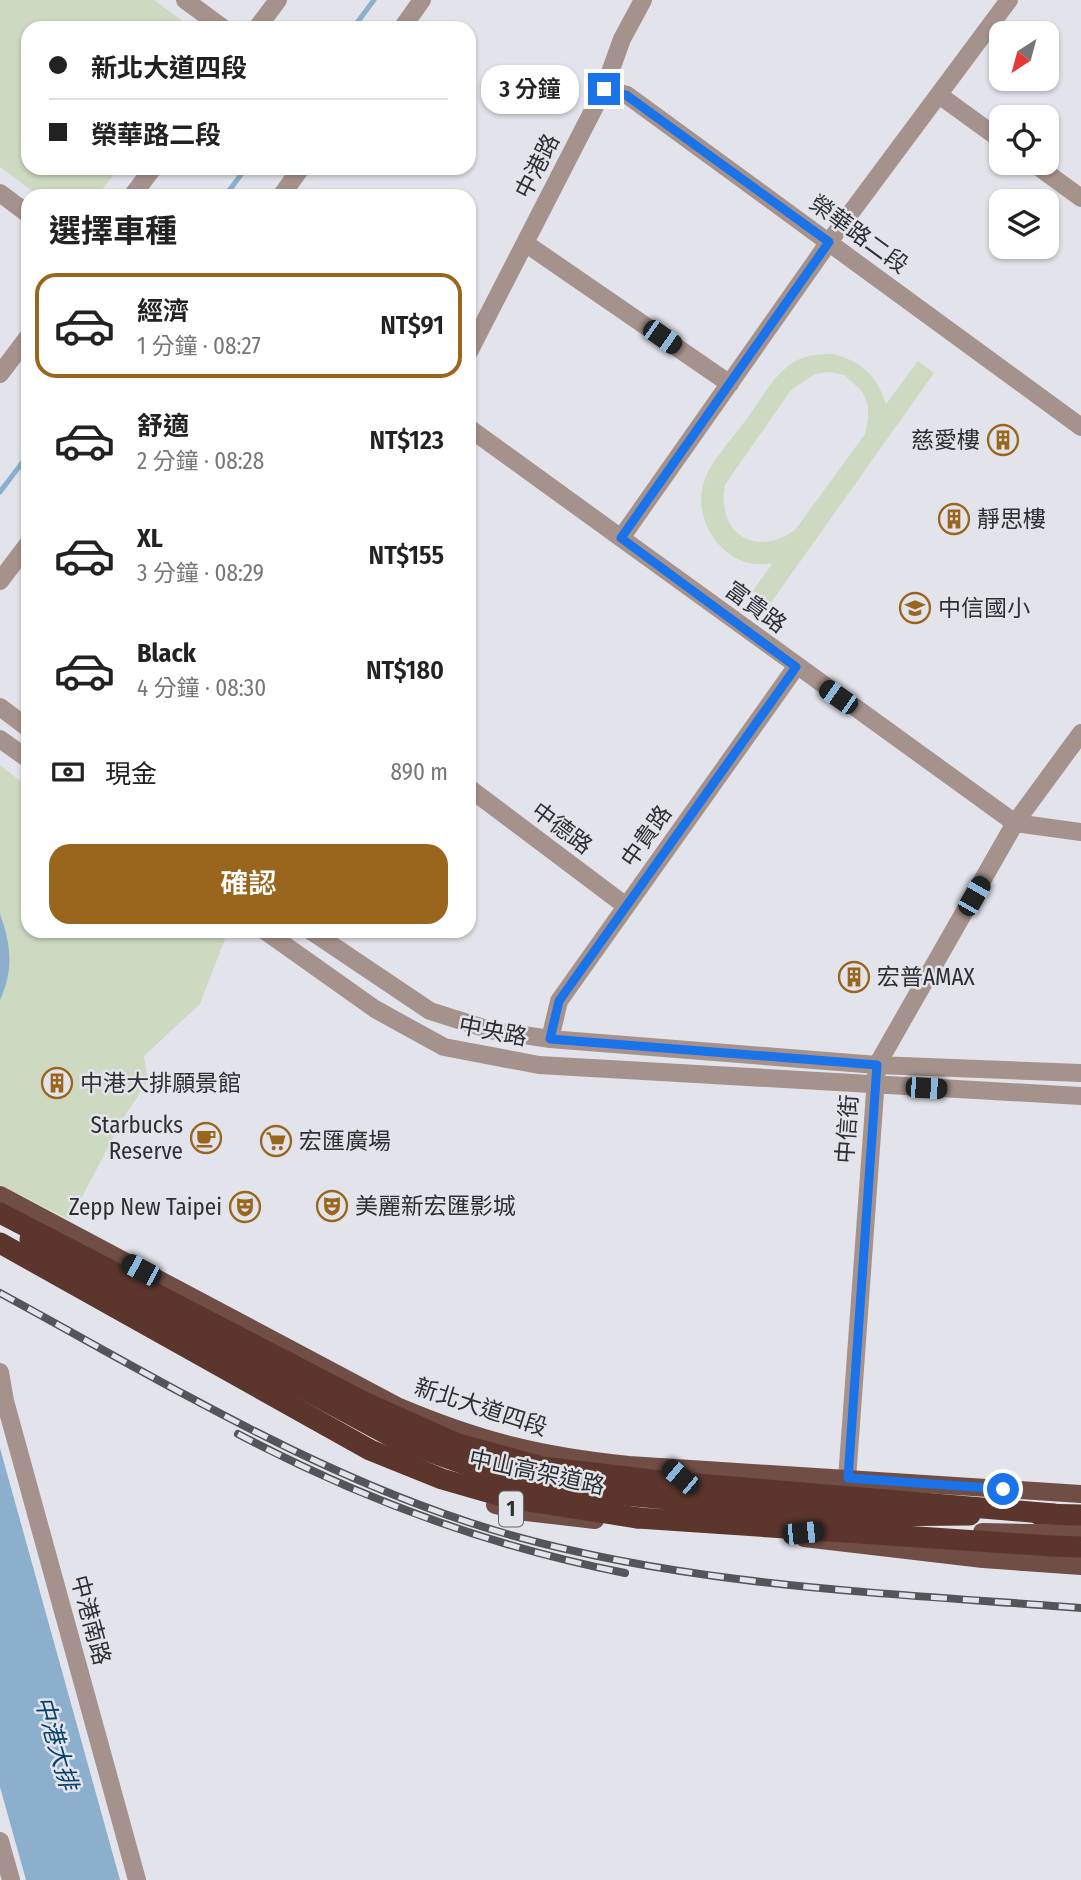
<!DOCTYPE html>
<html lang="zh-TW">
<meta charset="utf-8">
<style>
body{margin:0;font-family:"Fira Sans Condensed","Noto Sans TC",sans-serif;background:#f2f2f2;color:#222;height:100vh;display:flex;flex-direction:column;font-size:26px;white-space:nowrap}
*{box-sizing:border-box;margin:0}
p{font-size:23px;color:#767676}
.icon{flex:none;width:38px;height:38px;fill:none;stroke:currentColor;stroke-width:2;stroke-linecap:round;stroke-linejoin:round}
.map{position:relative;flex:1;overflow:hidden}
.drawer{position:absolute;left:21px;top:189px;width:455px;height:749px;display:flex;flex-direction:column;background:#fff;border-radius:21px;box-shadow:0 2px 5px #0004}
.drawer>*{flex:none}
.guide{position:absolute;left:21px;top:21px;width:455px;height:154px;border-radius:21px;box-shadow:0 2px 5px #0004;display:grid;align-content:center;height:154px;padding:0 28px;background:#fff}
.needle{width:46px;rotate:216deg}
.buttons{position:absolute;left:989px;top:21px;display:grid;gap:14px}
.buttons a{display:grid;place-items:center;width:70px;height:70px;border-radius:14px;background:#fff;box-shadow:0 2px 5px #0004;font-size:35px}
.end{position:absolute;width:32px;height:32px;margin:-16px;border:9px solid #1a73e8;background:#fff;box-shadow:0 0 0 4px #fff}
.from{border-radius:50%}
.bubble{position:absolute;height:49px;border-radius:21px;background:#fff;box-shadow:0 2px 5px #0004;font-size:23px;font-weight:600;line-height:49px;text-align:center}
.car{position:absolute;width:21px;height:42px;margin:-21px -10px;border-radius:9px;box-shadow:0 0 5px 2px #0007;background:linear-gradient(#222 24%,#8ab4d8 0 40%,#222 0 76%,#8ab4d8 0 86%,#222 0)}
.guide b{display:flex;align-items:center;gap:24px;height:66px;font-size:26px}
.guide b+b{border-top:2px solid #e0e0e0}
.guide i{width:18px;height:18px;background:#222}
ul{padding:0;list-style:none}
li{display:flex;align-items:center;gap:21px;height:105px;margin:0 14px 10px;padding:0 14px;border:4px solid transparent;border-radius:21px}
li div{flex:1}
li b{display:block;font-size:26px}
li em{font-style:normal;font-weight:600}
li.selected{border-color:#9a661d}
li>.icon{width:63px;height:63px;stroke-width:1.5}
h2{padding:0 28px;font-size:32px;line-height:84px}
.pay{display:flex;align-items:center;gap:18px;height:77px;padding:0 28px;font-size:26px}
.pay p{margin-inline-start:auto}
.primary-button{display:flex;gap:14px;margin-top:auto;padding:14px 28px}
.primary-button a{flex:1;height:80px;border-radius:21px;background:#9a661d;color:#fff;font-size:28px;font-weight:600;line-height:80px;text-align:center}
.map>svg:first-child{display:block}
.green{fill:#cddac1;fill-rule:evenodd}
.water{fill:#8cafcd}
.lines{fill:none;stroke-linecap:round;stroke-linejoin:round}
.stream{stroke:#8cafcd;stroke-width:5}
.minor{stroke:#a6928d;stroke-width:18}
.major{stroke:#704e46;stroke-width:18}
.highway{stroke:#5c362d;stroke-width:21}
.rail-casing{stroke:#545559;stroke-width:8}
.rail{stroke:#e3e4eb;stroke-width:5;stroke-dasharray:16;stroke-linecap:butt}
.highway-bridge{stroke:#5c362d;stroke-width:21}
.route{stroke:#1a73e8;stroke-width:9}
.labels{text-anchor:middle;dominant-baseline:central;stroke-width:5;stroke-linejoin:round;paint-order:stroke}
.shield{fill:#e3e4eb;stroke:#646569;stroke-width:2}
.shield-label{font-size:21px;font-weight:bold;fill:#2e2f31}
.street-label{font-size:23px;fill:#2e2f31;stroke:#e3e4eb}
.poi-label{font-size:23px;fill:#2e2f31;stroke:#e3e4eb;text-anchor:start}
.water-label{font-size:24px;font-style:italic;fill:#06436a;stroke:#e3e4eb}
</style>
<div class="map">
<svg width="1081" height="1880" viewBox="0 0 1081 1880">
<rect width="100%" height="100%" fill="#e3e4eb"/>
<path class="green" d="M0 0H154L192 28H28V168H119L97 196H39L0 167Z
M833 354C862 362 877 375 886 404L918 361 934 373 770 604 753 591 772 564C762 564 750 565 740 560 709 546 691 506 707 474 717 454 735 435 748 417 761 399 773 376 792 363 804 355 819 354 833 354ZM829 372 844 375 862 391 868 405V419L865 434 795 530C756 558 716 534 725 485L791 390 815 374Z
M0 765 28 787V931H215L225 939 200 1004 144 1056 148 1081 124 1117 70 1220 0 1185Z"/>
<path class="water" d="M0 914C11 944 14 970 0 1000Z
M0 1448 120 1880H26L0 1787Z"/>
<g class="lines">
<path class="stream" d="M353 28 374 0
M225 196 246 168
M0 492 28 455"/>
<path class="minor" d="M185 0 223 28
M257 28 278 0
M402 28 422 0
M604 89 627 95 1081 427
M939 95 1001 140
M1033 163 1081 198
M0 193 28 214
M132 196 153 168
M281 196 301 168
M525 243 730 384
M469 352 604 89 622 39 643 0
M0 374 28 337
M469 428 1015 823 1081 832
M621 538 829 242 1009 0
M0 581 28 544
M0 707 28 728
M0 739 28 759
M469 788 626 906
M265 931 375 1009 444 1047 539 1065 1081 1096
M311 931 430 1011 490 1030 550 1039 877 1065 1081 1073
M550 1039 559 1001 796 667
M0 1372 5 1401 137 1880
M846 1493 877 1065 1015 823 1081 733
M0 1841 11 1880"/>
<path class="major" d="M0 1195 397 1406C480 1441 540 1456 629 1465L1081 1494
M495 1505 526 1512 595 1520
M982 1532 1081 1534
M804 1538 983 1559 1081 1566"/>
<path class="highway" d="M30 1239 212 1340
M0 1243 370 1450 442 1479 508 1498 638 1518
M1038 1514 1081 1515
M866 1516 970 1515
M1052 1546 1081 1547"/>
<g class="rail-casing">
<path id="rail" d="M0 1293C164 1382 326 1482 507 1534 694 1587 889 1593 1081 1608
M238 1434C361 1499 488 1546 625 1573"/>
</g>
<use href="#rail" class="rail"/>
<path class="highway-bridge" d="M0 1213 364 1402 458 1444 542 1467 661 1481 1054 1514
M212 1340 400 1441 507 1479 599 1493 866 1516
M638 1518 1052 1546"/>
</g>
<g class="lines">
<path class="route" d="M604 89 626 95 829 242 621 538 796 667 559 1001 550 1039 877 1065 848 1478 1003 1489"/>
</g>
<defs>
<g id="building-ring" transform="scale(1.575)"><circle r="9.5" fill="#e3e4eb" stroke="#9a661d" stroke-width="1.5"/><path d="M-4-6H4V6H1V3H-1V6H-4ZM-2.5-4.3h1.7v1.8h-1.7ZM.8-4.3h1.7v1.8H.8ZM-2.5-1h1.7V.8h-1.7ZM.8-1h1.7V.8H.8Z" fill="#9a661d"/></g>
<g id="school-ring" transform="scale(1.575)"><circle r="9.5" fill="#e3e4eb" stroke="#9a661d" stroke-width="1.5"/><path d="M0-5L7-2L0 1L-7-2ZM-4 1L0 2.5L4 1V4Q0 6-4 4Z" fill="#9a661d"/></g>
<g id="cafe-ring" transform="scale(1.575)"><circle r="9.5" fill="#e3e4eb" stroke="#9a661d" stroke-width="1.5"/><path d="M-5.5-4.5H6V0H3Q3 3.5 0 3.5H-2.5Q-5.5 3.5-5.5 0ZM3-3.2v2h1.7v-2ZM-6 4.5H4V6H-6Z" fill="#9a661d"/></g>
<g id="supermarket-ring" transform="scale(1.575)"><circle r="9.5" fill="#e3e4eb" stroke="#9a661d" stroke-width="1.5"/><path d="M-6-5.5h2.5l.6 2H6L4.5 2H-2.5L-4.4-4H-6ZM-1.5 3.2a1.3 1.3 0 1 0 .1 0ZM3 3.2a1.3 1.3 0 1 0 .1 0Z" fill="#9a661d"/></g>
<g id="theatre-ring" transform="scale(1.575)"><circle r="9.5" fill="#e3e4eb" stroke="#9a661d" stroke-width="1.5"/><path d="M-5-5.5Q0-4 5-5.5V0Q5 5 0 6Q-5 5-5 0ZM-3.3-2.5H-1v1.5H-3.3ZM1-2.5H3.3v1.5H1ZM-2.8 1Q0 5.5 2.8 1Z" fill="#9a661d"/></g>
</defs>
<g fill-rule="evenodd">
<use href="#building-ring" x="1003" y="440"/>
<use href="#building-ring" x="954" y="519"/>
<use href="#school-ring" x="915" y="608"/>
<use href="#building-ring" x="854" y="977"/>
<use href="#building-ring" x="57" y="1083"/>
<use href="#cafe-ring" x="206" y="1138"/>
<use href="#supermarket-ring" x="276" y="1141"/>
<use href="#theatre-ring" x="332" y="1206"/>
<use href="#theatre-ring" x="245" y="1207"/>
</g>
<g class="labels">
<rect class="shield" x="499" y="1491.5" width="24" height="35" rx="5"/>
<g class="shield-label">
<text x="511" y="1509">1</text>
</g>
<g class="street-label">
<text transform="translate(537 166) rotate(-63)">中港路</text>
<text transform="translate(859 234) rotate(36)">榮華路二段</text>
<text transform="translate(756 607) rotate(36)">富貴路</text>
<text transform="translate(562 828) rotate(37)">中德路</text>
<text transform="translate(646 836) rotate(-55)">中貴路</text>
<text transform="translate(493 1031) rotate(11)">中央路</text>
<text transform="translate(847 1129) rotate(-86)">中信街</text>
<text transform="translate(481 1407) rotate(18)">新北大道四段</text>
<text transform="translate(537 1472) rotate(12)">中山高架道路</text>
<text transform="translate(91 1620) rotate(75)">中港南路</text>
</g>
<g class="poi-label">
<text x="980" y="440" text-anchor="end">慈愛樓</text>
<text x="977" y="519">靜思樓</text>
<text x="938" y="608">中信國小</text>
<text x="877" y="977">宏普AMAX</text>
<text x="80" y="1083">中港大排願景館</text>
<text x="183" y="1125" text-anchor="end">Starbucks<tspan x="183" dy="26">Reserve</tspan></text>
<text x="299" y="1141">宏匯廣場</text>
<text x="355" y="1206">美麗新宏匯影城</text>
<text x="222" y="1207" text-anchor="end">Zepp New Taipei</text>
</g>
<g class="water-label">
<text transform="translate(56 1743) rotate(74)">中港大排</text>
</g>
</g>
</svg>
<div class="buttons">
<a><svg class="needle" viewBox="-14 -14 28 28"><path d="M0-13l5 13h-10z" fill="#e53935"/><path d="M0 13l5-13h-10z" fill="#767676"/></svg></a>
<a><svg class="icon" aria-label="locate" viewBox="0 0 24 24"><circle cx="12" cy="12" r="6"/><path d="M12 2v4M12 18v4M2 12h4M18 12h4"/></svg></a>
<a><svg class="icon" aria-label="layers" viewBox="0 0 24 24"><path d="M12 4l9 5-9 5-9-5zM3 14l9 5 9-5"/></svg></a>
</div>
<i class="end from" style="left:1003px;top:1489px"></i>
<i class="end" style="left:604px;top:89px"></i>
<div class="bubble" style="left:481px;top:65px;width:98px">3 分鐘</div>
<i class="car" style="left:662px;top:337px;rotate:125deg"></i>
<i class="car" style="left:838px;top:697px;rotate:305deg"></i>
<i class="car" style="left:974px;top:896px;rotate:30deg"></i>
<i class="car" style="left:926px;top:1088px;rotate:93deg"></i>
<i class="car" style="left:141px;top:1270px;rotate:298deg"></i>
<i class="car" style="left:680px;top:1477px;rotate:310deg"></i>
<i class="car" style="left:803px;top:1533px;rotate:84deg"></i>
<div class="guide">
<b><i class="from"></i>新北大道四段</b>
<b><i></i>榮華路二段</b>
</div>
<section class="drawer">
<h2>選擇車種</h2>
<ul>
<li class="selected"><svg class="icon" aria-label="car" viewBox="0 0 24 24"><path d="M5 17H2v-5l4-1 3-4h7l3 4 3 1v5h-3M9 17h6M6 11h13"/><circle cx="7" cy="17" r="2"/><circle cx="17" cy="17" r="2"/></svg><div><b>經濟</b><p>1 分鐘 · 08:27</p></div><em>NT$91</em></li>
<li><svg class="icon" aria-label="car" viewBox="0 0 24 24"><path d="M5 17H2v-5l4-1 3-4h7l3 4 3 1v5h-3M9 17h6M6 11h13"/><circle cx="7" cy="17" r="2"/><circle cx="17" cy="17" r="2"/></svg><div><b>舒適</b><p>2 分鐘 · 08:28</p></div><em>NT$123</em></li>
<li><svg class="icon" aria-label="car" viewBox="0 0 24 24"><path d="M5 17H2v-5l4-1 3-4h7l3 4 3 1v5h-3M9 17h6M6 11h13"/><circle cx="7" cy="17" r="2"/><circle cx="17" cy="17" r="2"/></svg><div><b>XL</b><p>3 分鐘 · 08:29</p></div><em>NT$155</em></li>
<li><svg class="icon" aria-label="car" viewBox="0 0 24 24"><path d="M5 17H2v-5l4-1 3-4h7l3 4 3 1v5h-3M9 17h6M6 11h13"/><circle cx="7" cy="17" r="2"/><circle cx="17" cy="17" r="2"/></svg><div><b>Black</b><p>4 分鐘 · 08:30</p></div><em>NT$180</em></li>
</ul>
<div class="pay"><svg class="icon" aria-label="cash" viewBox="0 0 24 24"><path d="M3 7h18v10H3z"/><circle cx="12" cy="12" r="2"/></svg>現金<p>890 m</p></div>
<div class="primary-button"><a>確認</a></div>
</section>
</div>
